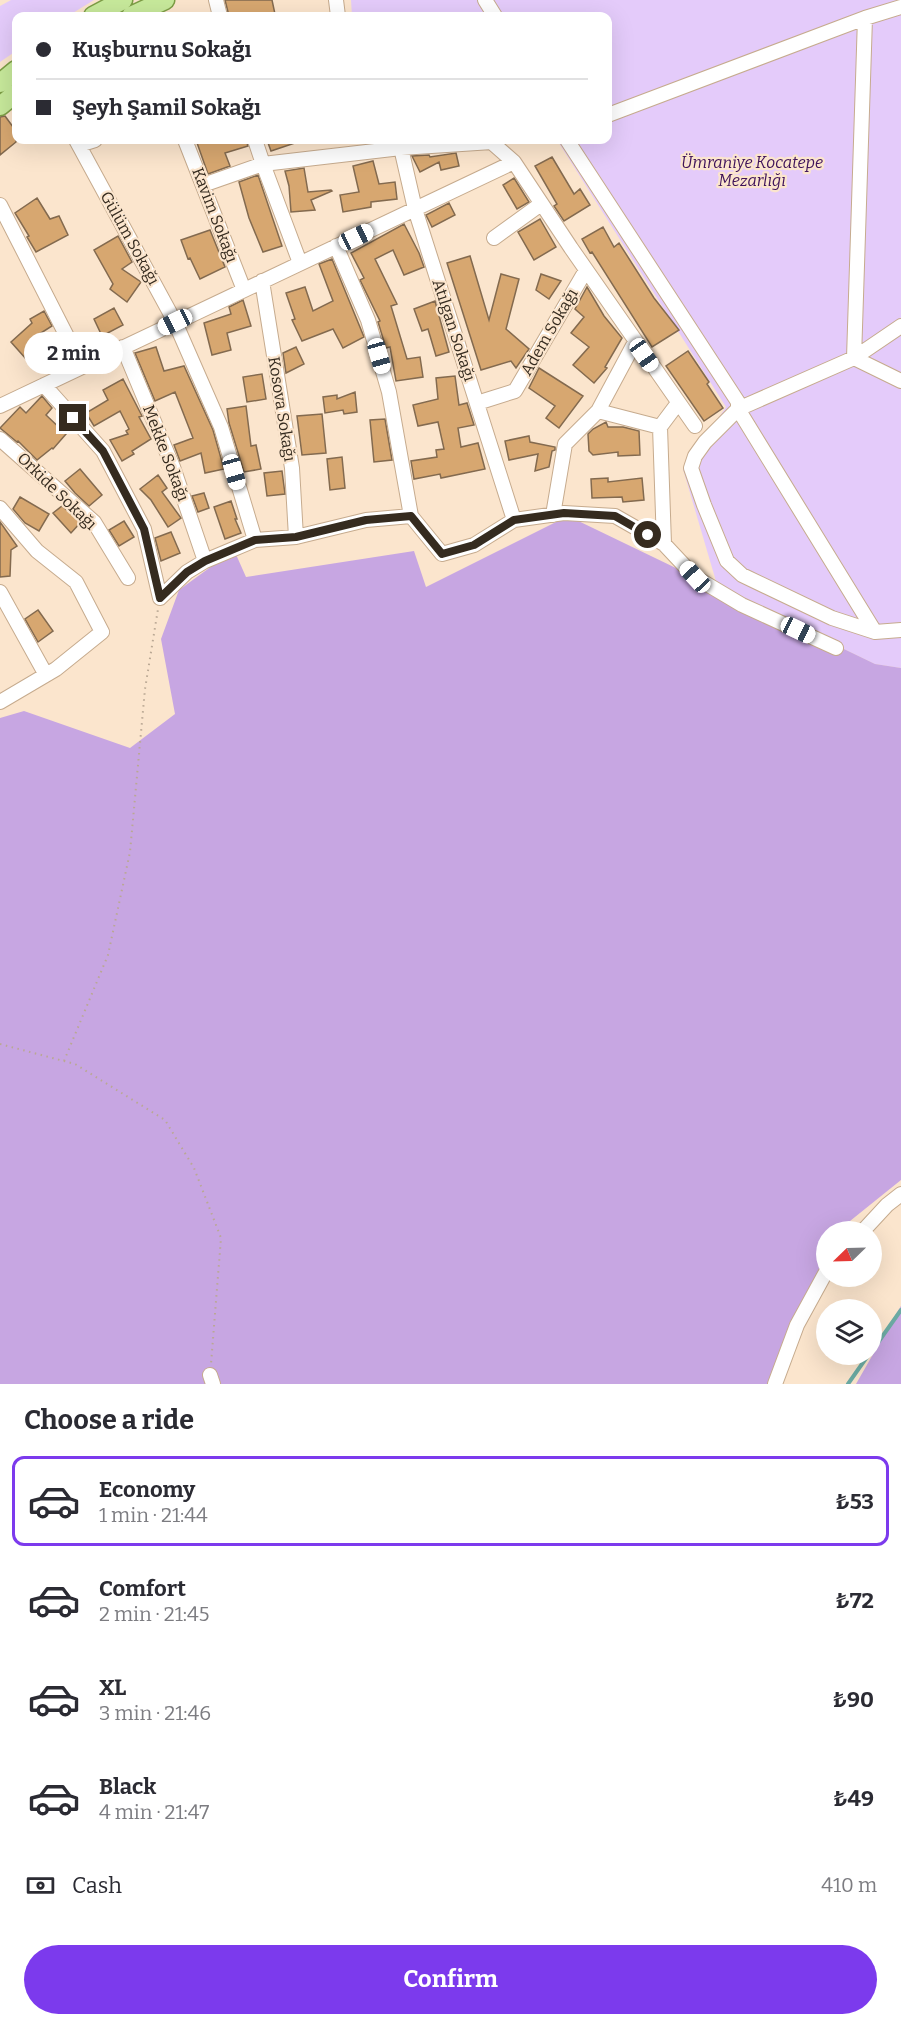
<!DOCTYPE html>
<meta charset="utf-8">
<style>
body{margin:0;font-family:Bitter,serif;background:#f7f7f7;color:#2b2b33;height:100vh;display:flex;flex-direction:column;font-size:22px;white-space:nowrap}
*{box-sizing:border-box;margin:0}
p{font-size:20px;color:#7c7c81}
.icon{flex:none;width:33px;height:33px;fill:none;stroke:currentColor;stroke-width:2;stroke-linecap:round;stroke-linejoin:round}
.map{position:relative;height:1384px;overflow:hidden}
.side{display:flex;flex-direction:column;background:#fff;flex:1}
.side>*{flex:none}
.guide{position:absolute;left:12px;top:12px;width:600px;height:132px;border-radius:12px;box-shadow:0 6px 24px #0002;display:grid;align-content:center;height:132px;padding:0 24px;background:#fff}
.needle{width:39px;rotate:247deg}
.tools{position:absolute;left:816px;top:1221px;display:grid;gap:12px}
.tools a{display:grid;place-items:center;width:66px;height:66px;border-radius:50%;background:#fff;box-shadow:0 6px 24px #0002;font-size:30px}
.end{position:absolute;width:27px;height:27px;margin:-14px;border:8px solid #352b1f;background:#fff;box-shadow:0 0 0 3px #fff}
.from{border-radius:50%}
.bubble{position:absolute;height:42px;border-radius:21px;background:#fff;box-shadow:0 6px 24px #0002;font-size:20px;font-weight:700;line-height:42px;text-align:center}
.car{position:absolute;width:18px;height:36px;margin:-18px -9px;border-radius:8px;box-shadow:0 0 4px 2px #0007;background:linear-gradient(#fff 24%,#345 0 40%,#fff 0 76%,#345 0 86%,#fff 0)}
.guide b{display:flex;align-items:center;gap:21px;height:57px;font-size:22px}
.guide b+b{border-top:2px solid #e1e1e2}
.guide i{width:15px;height:15px;background:#2b2b33}
ul{padding:0;list-style:none}
li{display:flex;align-items:center;gap:18px;height:90px;margin:0 12px 9px;padding:0 12px;border:3px solid transparent;border-radius:12px}
li div{flex:1}
li b{display:block;font-size:22px}
li em{font-style:normal;font-weight:700}
li.on{border-color:#7c3aed}
li>.icon{width:54px;height:54px;stroke-width:1.5}
h2{padding:0 24px;font-size:27px;line-height:72px}
.pay{display:flex;align-items:center;gap:15px;height:66px;padding:0 24px;font-size:22px}
.pay p{margin-inline-start:auto}
.button{display:flex;gap:12px;margin-top:auto;padding:12px 24px}
.button a{flex:1;height:69px;border-radius:36px;background:#7c3aed;color:#fff;font-size:24px;font-weight:700;line-height:69px;text-align:center}
.map>svg:first-child{display:block}
.green{fill:#e4cbfa}
.forest{fill:#c7a6e2}
.lines{fill:none;stroke-linecap:round;stroke-linejoin:round}
.stream{stroke:#6caba3;stroke-width:4}
.building{fill:#d7a770;stroke:#836a4f;stroke-width:1.5}
.minor-casing{stroke:#c6ab8e;stroke-width:16}
.major-casing{stroke:#7c9d45;stroke-width:21}
.path{stroke:#baa894;stroke-width:2;stroke-dasharray:1.5 4.5;stroke-linecap:butt}
.minor{stroke:#fff;stroke-width:14}
.major{stroke:#c7e99b;stroke-width:18}
.route{stroke:#352b1f;stroke-width:8}
.labels{text-anchor:middle;dominant-baseline:central;stroke-width:4.5;stroke-linejoin:round;paint-order:stroke}
.park-label{font-size:16px;font-style:italic;fill:#3f135a;stroke:#fbe5cd}
.street-label{font-size:16px;fill:#352b1f;stroke:#fbe5cd}
</style>
<div class="map">
<svg width="901" height="1384" viewBox="0 0 901 1384">
<rect width="100%" height="100%" fill="#fbe5cd"/>
<path class="green" d="M11 0H94L68 16H16V51L0 62V6Z
M351 0H901V668L875 664 718 588 683 469 726 407 557 140H608V16H352Z"/>
<path class="forest" d="M568 516 875 664 901 668V1180L850 1221 845 1231 826 1232V1269L771 1384H0V718L24 711 130 748 175 714 161 639 179 590 234 550 246 577 414 551 426 587Z
M901 1306V1384H856L896 1314Z"/>
<g class="lines">
<path class="stream" d="M872 1351 901 1310
M848 1384 869 1354"/>
</g>
<path class="building" d="M225 0H272L275 14 260 16H229Z
M5 116 16 131V142L0 155V117Z
M196 140H246L248 146 225 153 230 166 208 174Z
M267 140H300L301 141 271 151Z
M456 153 459 166 441 170 439 162 420 172 412 156 429 155 430 157Z
M552 157 574 194 580 189 590 205 564 221 554 206 557 204 535 166Z
M373 161 379 184 395 182 397 199 371 202V207L343 212 340 195 359 192 353 166Z
M304 168 308 192 331 190 332 191 311 200 315 210 291 212 289 186 285 171Z
M258 175 282 246 263 252 249 218 239 182Z
M514 178 529 202 517 209 503 185Z
M37 198 50 219 59 216 68 235 36 252 27 237 29 236 15 213Z
M449 203 455 215 432 227 426 215Z
M540 219 556 247 534 260 518 232Z
M404 224 419 253 424 267 404 275 393 250 375 259 397 304 391 306 407 359 420 357 423 377 396 381 390 347 386 348 378 322 380 321 360 280 364 278 351 253Z
M603 227 614 247 619 243 654 298 679 330 652 347 592 252 590 253 582 239Z
M210 230 225 267 200 279 190 258 188 259 181 240Z
M118 236 132 262 122 269 141 282 127 302 110 289 113 284 94 250Z
M470 256 489 320 501 274 519 279 506 329 529 349 516 368 511 361 481 370 447 263Z
M332 259 364 337 343 348 333 329 302 341 292 320 295 319 286 293 305 287 313 311 333 301 319 264Z
M541 274 561 281 549 299 536 290Z
M587 287 604 316 622 338 605 367 607 368 594 383 573 365 589 347 571 333 584 317 575 309Z
M243 300 251 326 227 333 231 350 212 355 204 323 231 314 229 307Z
M435 301 449 352 436 356 428 329 422 331 414 309Z
M114 308 123 325 102 336 94 319Z
M44 311 52 326 33 338 40 346 26 359 11 342 32 323 30 319Z
M156 347 164 371 184 366 213 430 224 469 205 473 201 453 180 461 174 445 193 438 175 392 155 401 135 353Z
M296 347 304 364 286 373 283 353Z
M688 351 709 382 707 384 723 408 704 421 666 366Z
M539 368 583 396 559 428 546 418 555 406 529 388Z
M262 374 266 399 247 402 243 377Z
M455 376 459 405 467 403 474 425 458 428 461 447 478 443 485 469 441 478 440 474 414 479 411 461 437 457 436 450 444 449 438 422 418 426 413 405 438 399 436 378Z
M123 379 142 416 139 417 151 439 132 451 134 454 122 461 110 440 128 434 126 431 129 429 120 411 94 426 86 413 108 400 103 390Z
M355 392 357 412 344 414 343 410 325 413 323 397 337 395V399Z
M42 396 52 408 46 415 66 434 53 449 52 448 37 460 18 441 17 442 0 428 20 407 26 413Z
M246 406 251 446 256 445 261 469 244 472 229 423 227 409Z
M322 414 326 453 302 455 297 416Z
M385 419 392 460 374 462 370 420Z
M606 422 608 427H623L639 431 640 455 618 456V452L593 455 589 451 588 434 593 429Z
M529 436 530 442 555 447V450L552 451 549 467 535 471 538 454 509 460 505 441Z
M342 457 345 488 330 490 327 459Z
M80 469 102 495 89 506 75 493 65 481Z
M282 471 285 494 267 496 264 473Z
M158 475 167 488 162 492 181 518 168 527 151 500 140 489Z
M608 478V482L642 478 644 500 623 502 622 497 592 498 591 479Z
M204 493 209 508 198 512 192 496Z
M20 497 49 514 39 531 25 523 13 509Z
M231 501 237 519H235L241 533 225 539 214 507Z
M62 506 81 522 71 533 53 513Z
M124 521 134 537 119 546 109 530Z
M0 522 17 546 11 550 10 576 0 577Z
M171 532 180 553 161 561 155 538Z
M38 610 53 631 38 642 25 619Z"/>
<g class="lines">
<g class="minor-casing">
<path id="minor" d="M216 0 220 16
M336 0 338 16
M485 0 495 16
M865 18 901 7
M608 115 865 18 854 358 901 381
M76 140 175 322 221 427 255 540
M185 140 244 290
M397 140 401 148 415 209 514 520
M489 140 514 162 571 248 695 426
M567 140 738 402V409L705 442 695 456 691 468 704 505 727 561 742 575 832 618 875 632 901 630
M79 145 95 140
M203 185 263 164 255 140
M0 205 82 366
M494 238 541 204
M336 246 368 320 389 392 411 516
M300 263 263 164 401 148 492 142
M262 281 292 468 296 537
M635 342 598 411 660 427
M123 347 173 467 205 561
M44 385 103 451 144 529 160 598
M477 403 515 391 586 270
M0 406 514 162
M0 439 94 522 128 578
M0 508 37 551 76 582 102 632 56 669 0 702
M553 515 565 444 598 411
M664 544 695 577 742 605 836 648
M0 592 46 675
M160 598 187 572 205 561 255 540 296 537 366 520 411 516 442 554 474 545 514 520 564 513 615 516 664 544 660 427 678 403
M875 632 738 409 854 358 901 326
M862 1232 887 1205 901 1194
M210 1375 213 1384
M775 1384 797 1325 826 1272"/>
</g>
<g class="major-casing">
<path id="major" d="M93 16 123 0
M131 16 165 0
M0 83 16 70
M0 106 16 93"/>
</g>
<path class="path" d="M0 1044 75 1064 165 1120 194 1168 221 1238 211 1364
M64 1061 108 955 130 852 145 689 158 609"/>
<use href="#minor" class="minor"/>
<use href="#major" class="major"/>
</g>
<g class="lines">
<path class="route" d="M73 418 103 451 144 529 160 598 187 572 205 561 255 540 296 537 366 520 411 516 442 554 474 545 514 520 564 513 615 516 648 535"/>
</g>
<g class="labels">
<g class="park-label">
<text x="752" y="162">Ümraniye Kocatepe<tspan x="752" dy="18">Mezarlığı</tspan></text>
</g>
<g class="street-label">
<text transform="translate(215 215) rotate(69)">Kavim Sokağı</text>
<text transform="translate(130 238) rotate(61)">Gülüm Sokağı</text>
<text transform="translate(454 330) rotate(72)">Atılgan Sokağı</text>
<text transform="translate(549 332) rotate(-60)">Adem Sokağı</text>
<text transform="translate(282 409) rotate(81)">Kosova Sokağı</text>
<text transform="translate(166 453) rotate(69)">Mekke Sokağı</text>
<text transform="translate(57 491) rotate(44)">Orkide Sokağı</text>
</g>
</g>
</svg>
<div class="tools">
<a><svg class="needle" viewBox="-14 -14 28 28"><path d="M0-13l5 13h-10z" fill="#e53935"/><path d="M0 13l5-13h-10z" fill="#7c7c81"/></svg></a>
<a><svg class="icon" aria-label="layers" viewBox="0 0 24 24"><path d="M12 4l9 5-9 5-9-5zM3 14l9 5 9-5"/></svg></a>
</div>
<i class="end from" style="left:648px;top:535px"></i>
<i class="end" style="left:73px;top:418px"></i>
<div class="bubble" style="left:24px;top:332px;width:99px">2 min</div>
<i class="car" style="left:356px;top:237px;rotate:65deg"></i>
<i class="car" style="left:175px;top:322px;rotate:244deg"></i>
<i class="car" style="left:644px;top:355px;rotate:145deg"></i>
<i class="car" style="left:379px;top:356px;rotate:164deg"></i>
<i class="car" style="left:234px;top:472px;rotate:164deg"></i>
<i class="car" style="left:695px;top:577px;rotate:317deg"></i>
<i class="car" style="left:798px;top:630px;rotate:115deg"></i>
<div class="guide">
<b><i class="from"></i>Kuşburnu Sokağı</b>
<b><i></i>Şeyh Şamil Sokağı</b>
</div>
</div>
<section class="side">
<h2>Choose a ride</h2>
<ul>
<li class="on"><svg class="icon" aria-label="car" viewBox="0 0 24 24"><path d="M5 17H2v-5l4-1 3-4h7l3 4 3 1v5h-3M9 17h6M6 11h13"/><circle cx="7" cy="17" r="2"/><circle cx="17" cy="17" r="2"/></svg><div><b>Economy</b><p>1 min · 21:44</p></div><em>₺53</em></li>
<li><svg class="icon" aria-label="car" viewBox="0 0 24 24"><path d="M5 17H2v-5l4-1 3-4h7l3 4 3 1v5h-3M9 17h6M6 11h13"/><circle cx="7" cy="17" r="2"/><circle cx="17" cy="17" r="2"/></svg><div><b>Comfort</b><p>2 min · 21:45</p></div><em>₺72</em></li>
<li><svg class="icon" aria-label="car" viewBox="0 0 24 24"><path d="M5 17H2v-5l4-1 3-4h7l3 4 3 1v5h-3M9 17h6M6 11h13"/><circle cx="7" cy="17" r="2"/><circle cx="17" cy="17" r="2"/></svg><div><b>XL</b><p>3 min · 21:46</p></div><em>₺90</em></li>
<li><svg class="icon" aria-label="car" viewBox="0 0 24 24"><path d="M5 17H2v-5l4-1 3-4h7l3 4 3 1v5h-3M9 17h6M6 11h13"/><circle cx="7" cy="17" r="2"/><circle cx="17" cy="17" r="2"/></svg><div><b>Black</b><p>4 min · 21:47</p></div><em>₺49</em></li>
</ul>
<div class="pay"><svg class="icon" aria-label="cash" viewBox="0 0 24 24"><path d="M3 7h18v10H3z"/><circle cx="12" cy="12" r="2"/></svg>Cash<p>410 m</p></div>
<div class="button"><a>Confirm</a></div>
</section>
